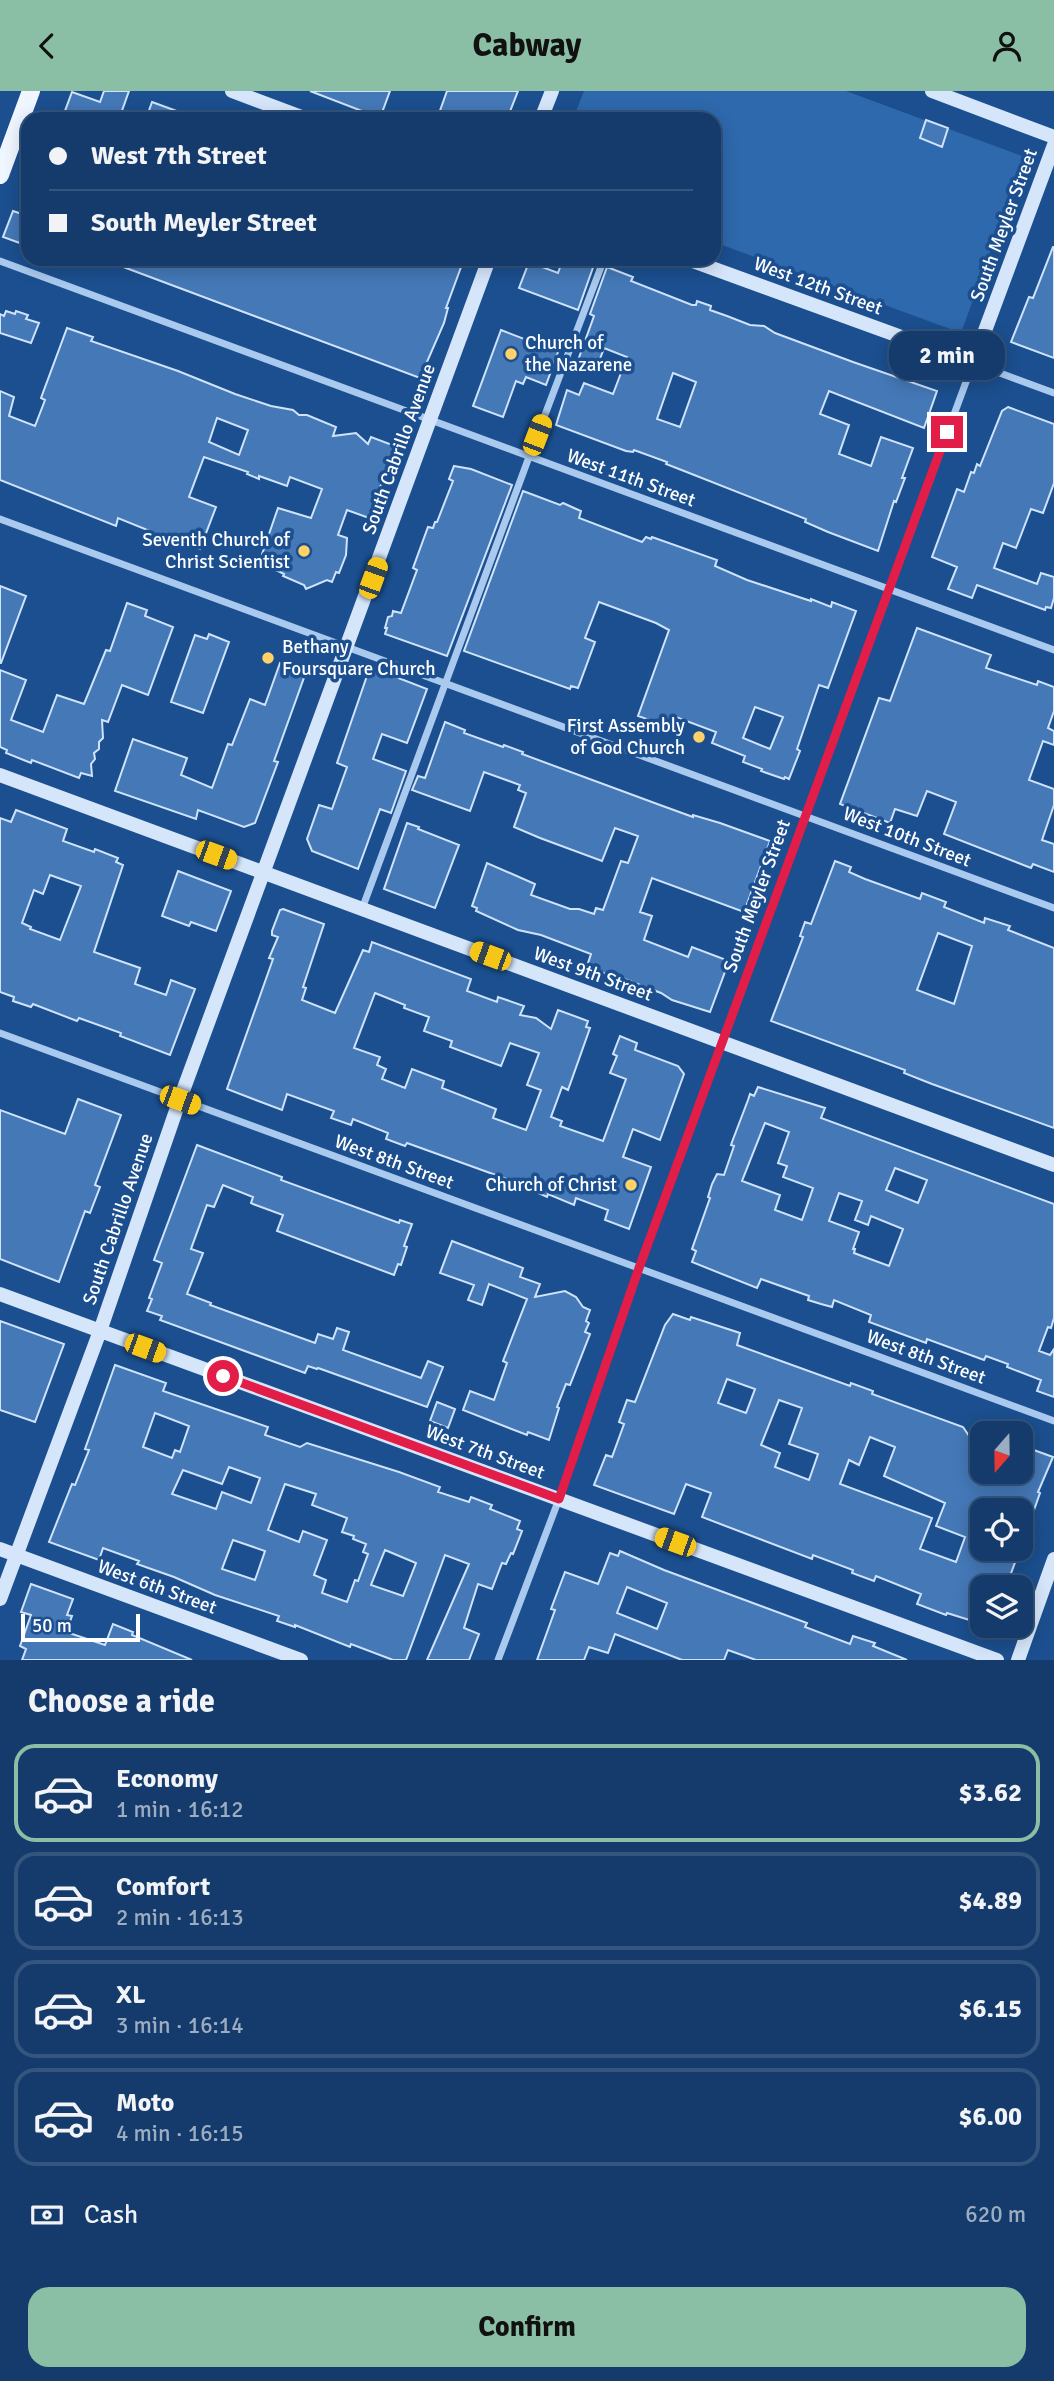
<!DOCTYPE html>
<meta charset="utf-8">
<style>
body{margin:0;font-family:Signika,sans-serif;background:#1d4271;color:#f1f3f6;height:100vh;display:flex;flex-direction:column;font-size:26px;white-space:nowrap}
*{box-sizing:border-box;margin:0}
p{font-size:23px;color:#9dadc1}
.icon{flex:none;width:38px;height:38px;fill:none;stroke:currentColor;stroke-width:2;stroke-linecap:round;stroke-linejoin:round}
.map{position:relative;height:1569px;overflow:hidden}
.sheet{display:flex;flex-direction:column;background:#143b6b;flex:1}
.sheet>*{flex:none}
.hud{position:absolute;left:21px;top:21px;width:700px;height:154px;border-radius:21px;box-shadow:0 4px 18px #0003,0 0 0 2px #33557e;display:grid;align-content:center;height:154px;padding:0 28px;background:#143b6b}
.needle{width:46px;rotate:200deg}
.buttons{position:absolute;left:970px;top:1330px;display:grid;gap:14px}
.buttons a{display:grid;place-items:center;width:63px;height:63px;border-radius:14px;background:#143b6b;box-shadow:0 4px 18px #0003,0 0 0 2px #33557e;font-size:35px}
.scale{position:absolute;left:21px;bottom:18px;width:119px;box-sizing:border-box;padding-left:7px;border:4px solid #fff;border-top:0;font-size:19px;line-height:24px;white-space:nowrap;color:#fff;-webkit-text-stroke:5px #1b4f8f;paint-order:stroke}
.end{position:absolute;width:32px;height:32px;margin:-16px;border:9px solid #e11d48;background:#fff;box-shadow:0 0 0 4px #fff}
.from{border-radius:50%}
.bubble{position:absolute;height:49px;border-radius:21px;background:#143b6b;box-shadow:0 4px 18px #0003,0 0 0 2px #33557e;font-size:23px;font-weight:700;line-height:49px;text-align:center}
.car{position:absolute;width:21px;height:42px;margin:-21px -10px;border-radius:9px;box-shadow:0 0 5px 2px #0007;background:linear-gradient(#f5c518 24%,#345 0 40%,#f5c518 0 76%,#345 0 86%,#f5c518 0)}
.hud b{display:flex;align-items:center;gap:24px;height:66px;font-size:26px}
.hud b+b{border-top:2px solid #33557e}
.hud i{width:18px;height:18px;background:#f1f3f6}
ul{padding:0;list-style:none}
li{display:flex;align-items:center;gap:21px;height:98px;margin:0 14px 10px;padding:0 14px;border:4px solid #33557e;border-radius:21px}
li div{flex:1}
li b{display:block;font-size:26px}
li em{font-style:normal;font-weight:700}
li.selected{border-color:#8abfa5}
li>.icon{width:63px;height:63px;stroke-width:1.5}
h2{padding:0 28px;font-size:32px;line-height:84px}
.pay{display:flex;align-items:center;gap:18px;height:77px;padding:0 28px;font-size:26px}
.pay p{margin-inline-start:auto}
.primary-button{display:flex;gap:14px;margin-top:auto;padding:14px 28px}
.primary-button a{flex:1;height:80px;border-radius:21px;background:#8abfa5;color:#111;font-size:28px;font-weight:700;line-height:80px;text-align:center}
header{display:flex;justify-content:space-between;align-items:center;height:91px;padding:0 28px;background:#8abfa5;color:#111;font-size:32px;font-weight:700}
.map>svg:first-child{display:block}
.green{fill:#2e69ad}
.building{fill:#4478b7;stroke:#cfe3fa;stroke-width:2;fill-rule:evenodd}
.lines{fill:none;stroke-linecap:round;stroke-linejoin:round}
.street{stroke:#a9c9ee;stroke-width:7}
.secondary{stroke:#d6e6fa;stroke-width:14}
.primary{stroke:#f0f6ff;stroke-width:18}
.route{stroke:#e11d48;stroke-width:9}
.poi-dot{fill:#ffd166;stroke:#1b4f8f;stroke-width:2.5}
.labels{text-anchor:middle;dominant-baseline:central;stroke-width:7;stroke-linejoin:round;paint-order:stroke}
.street-label{font-size:19px;fill:#fff;stroke:#1b4f8f}
.poi-label{font-size:19px;fill:#fff;stroke:#1b4f8f;text-anchor:end}
</style>
<header><svg class="icon" aria-label="back" viewBox="0 0 24 24"><path d="M15 5l-7 7 7 7"/></svg>Cabway<svg class="icon" aria-label="person" viewBox="0 0 24 24"><circle cx="12" cy="8" r="4"/><path d="M4 21q1-7 8-7t8 7"/></svg></header>
<div class="map">
<svg width="1054" height="1569" viewBox="0 0 1054 1569">
<rect width="100%" height="100%" fill="#1b4f8f"/>
<path class="green" d="M584 0H846L1025 66 961 242 714 151V28H573Z"/>
<path class="building" d="M104 0H129L119 28H62L72 1 100 11Z
M310 0H390L380 27Z
M447 0H518L507 28H437Z
M152 11 193 26V28H146Z
M926 29 948 37 942 56 920 47Z
M13 120 28 125V155L3 146Z
M1053 156H1054V267L1011 251 1029 206 1033 207Z
M102 168H303L312 171 314 168H464L446 217H448L444 232 420 287Z
M563 168H596L578 219 519 197 529 171 558 182Z
M607 176 633 186 631 190 692 214H696L697 210 711 215 710 219 727 225 750 234 764 235 775 242 853 271 937 300 924 337 829 300 820 323 849 334 839 363 871 375 881 346 913 357 902 387H905L896 411 894 410 878 460 828 441 805 431 806 428 679 378 666 373 667 371 634 359 633 361 626 360 556 334 567 299 579 304 584 292 613 303 627 266 604 257 595 282 576 275 594 225 590 223ZM673 282 696 291 680 336 657 328Z
M6 220 15 223 16 220 28 224 26 228 39 232 31 252 0 242V223L4 225Z
M67 237 93 246 91 250 178 280 235 303 271 315 293 319 299 324H307L336 336 333 345 356 342 368 353 371 346 395 355 369 427 347 419 338 444 347 447 346 464 339 482 336 481 332 491 327 489 306 498 304 494 283 485 284 483 262 472 264 467 261 466 278 417 311 427 322 398 290 386 287 395 259 385V388L247 383 248 381 204 366 189 406 216 416 200 458 173 447 170 453 160 450 159 451 147 447 150 440 118 427 116 435 0 389V300L14 306 9 325 35 335 45 309 41 307ZM217 327 248 339 239 364 209 351Z
M501 239 558 261 546 294 526 286 523 293 516 290 503 326 473 315Z
M1008 316 1054 333V392L1043 422 1031 418 1016 457 1003 452 994 477 1037 493 1041 482 1054 486V507L1051 517 1046 516 1045 519 977 494 972 507 948 498 957 476 932 466 957 398 964 401 971 381 974 382 977 373 980 375 1002 320Z
M454 375 471 378 512 394 447 565 385 543 387 537H385L388 526 392 525 393 520 401 522 417 479 413 477 428 436 433 437 435 431H437L453 390 449 388Z
M523 400 560 414 563 412 574 417 581 420 579 427 642 451 646 446 651 448 652 446 717 469 715 475 747 489 811 510V508L831 516 832 511 856 520 828 597 819 594 797 658 800 660 789 688 785 686 784 688 761 680 762 678 743 671 745 665 712 652 716 641 676 626 672 637 638 625 669 539 656 532 599 511 585 547 595 551 578 597 571 595 570 598 464 560ZM755 616 783 626 770 658 743 647Z
M0 495 26 505 1 572H0Z
M127 512 147 519 145 525 173 536 148 604 122 594 108 631 102 629 103 647 99 651V658L94 662 95 668 91 673 92 685 81 682 79 687 32 669 31 672 6 662 7 659 0 656V579L26 589 11 629 43 641 57 604 84 613 106 559 110 560Z
M917 537 991 564 986 577 1037 594 1038 590 1054 596V620L1048 637 1054 640V654L1043 650 1029 689 1054 698V714L1042 749 1054 753V781L1033 773 1031 777 944 743 956 711 927 700 917 725 895 718 890 732 840 713 879 607 890 610Z
M209 543 229 551 203 622 171 611 195 544 207 548Z
M280 572 306 581 274 670 278 671 255 732 244 736 198 719 196 728 115 700 133 648 187 667 181 684 212 697 228 653 232 654 250 608 265 614Z
M370 576 427 598 407 652 382 643 373 668 406 680 391 722 380 718 358 778 312 760 307 748 319 714 332 718 347 676 337 672Z
M445 631 465 639 464 642 503 656 504 654 523 661 522 663 660 714 693 726V724L720 732 770 750 744 821 652 787 640 821 652 825 644 849 688 866 692 856 729 870 710 921 672 909 661 902 622 887 621 889 601 881 587 875 591 863 541 844 518 839 476 820 477 817 472 815 487 772 535 793 531 804 570 818H579L594 823 596 817 603 819 621 770 628 772 638 745 615 737 602 770 540 747 514 736 526 702 518 699 520 694 484 681 470 720 412 699 418 685 425 687Z
M16 719 67 738 63 750 94 761 95 758 118 767 116 771 123 774 94 861 140 877 135 893 166 904 171 889 195 898 170 964 120 945 121 942 79 927 77 930 33 913 31 916 13 910 14 906 0 901V727L11 731ZM50 784 81 795 60 849 30 838 31 836 22 832 34 799 43 803Z
M407 732 419 736 418 738 459 754 435 817 384 798Z
M835 770 851 776 849 781 865 788 920 808 922 802 946 811 944 816 984 832 985 827 1010 835 1008 839 1054 857V1037L932 993 904 982 905 979 771 930 803 846 800 845 805 831 811 833ZM938 842 972 855 954 913 917 899Z
M178 780 231 800 216 840 191 831 189 835 162 825Z
M283 818 324 833 303 896 306 897 302 909 335 922 363 859 369 861 372 851 471 888 467 900 497 911 498 906 524 915 520 924 536 927 551 938 558 919 588 930 586 936 590 937 568 999 562 996 551 1026 562 1030 560 1035 603 1050 626 988 610 982 617 965 613 963 620 945 637 952 635 959 678 975 684 983 660 1049 633 1038 623 1066 651 1076 629 1138 605 1129 608 1119 576 1107 574 1114 548 1103 547 1106 504 1087 407 1052 405 1055 386 1048 388 1042 353 1028 351 1034 331 1027 334 1020 287 1003 282 1019 227 998 273 868 269 867 278 846 272 844V840L280 819ZM375 902 405 914 404 917 429 926 424 940 452 950 450 956 501 975 510 952 539 962 527 994 541 999 526 1039 493 1027 496 1018 442 997 444 990 412 978 405 997 382 988 386 978 377 974 380 966 354 957Z
M758 996 825 1017 821 1027 1054 1113V1227L1051 1237 1048 1236 1039 1260 1050 1264 1054 1258V1306L1037 1300 1041 1289 1007 1276 1008 1273 986 1265 984 1269 927 1248 926 1252 869 1231 871 1224 834 1209 832 1216 821 1213 808 1209 809 1205 761 1188 757 1197 692 1171 696 1160 692 1158 710 1107 708 1106 712 1093 717 1083 724 1084 734 1055 731 1054 732 1051 748 1009 750 1003 754 1005ZM765 1032 789 1041 778 1072 787 1075 783 1086 813 1097 802 1129 775 1119 780 1104 742 1090ZM895 1077 927 1089 918 1112 886 1099ZM839 1102 862 1110 855 1129 868 1134 871 1125 903 1138 889 1175 854 1162 855 1158H853L859 1141 829 1130Z
M78 1008 121 1024 95 1094 100 1096 90 1122 85 1120 59 1191 0 1168V1019L65 1043Z
M197 1054 282 1086 281 1089 399 1132 400 1129 412 1133 404 1155 407 1156 401 1174 398 1173 394 1184 277 1140 283 1124 253 1113 251 1112 253 1106 223 1094 214 1116 207 1114 191 1158 203 1162 187 1203 211 1212 210 1214 315 1252 318 1243 333 1248 337 1237 349 1241 343 1259 421 1287 428 1270 443 1276 427 1316 318 1277 317 1278 308 1275 305 1282 160 1229 162 1225 147 1220 152 1208 149 1207 162 1172 154 1169Z
M452 1150 523 1177 520 1186 540 1193 535 1206 565 1200 576 1206 583 1216 590 1219 586 1230 589 1232 585 1241 590 1243 570 1294 566 1293 557 1316 559 1317 549 1349 528 1341 527 1344 463 1319 470 1300 494 1309 507 1272 503 1270 527 1208 489 1193 482 1214 468 1209 474 1194 440 1182Z
M673 1223 690 1229 691 1226 740 1242 737 1254 850 1295 851 1292 873 1300 872 1303 963 1336 982 1364V1381H1020V1354L1053 1366 1038 1401 1040 1402 1022 1453 1020 1419 989 1407 988 1412 982 1410V1458H1020L1007 1493 1003 1492 1000 1496 982 1489V1533L947 1522 946 1524 917 1513 921 1503 876 1485 874 1490 852 1482 853 1479 813 1464 812 1468 702 1426 711 1402 686 1393 674 1423 594 1394 606 1364 612 1366 624 1333 619 1331 627 1309 635 1311 665 1234ZM727 1288 755 1298 746 1322 718 1312ZM779 1309 802 1317 789 1353 818 1363 809 1389 775 1376 780 1362 761 1354ZM870 1346 895 1356 884 1385 945 1412 936 1435 965 1446 956 1471 920 1458 932 1427 840 1393 849 1369 859 1374Z
M0 1230 64 1253 35 1331 0 1319Z
M115 1274 166 1292 163 1300 268 1336 265 1344 300 1356 307 1352 399 1381 440 1396 438 1401 469 1411 471 1406 492 1414 490 1418 520 1430 517 1438 522 1440 513 1463 511 1462 506 1473 502 1472 492 1498 478 1493 464 1537 479 1543 469 1569H427L469 1473 445 1464 406 1569H393L351 1553 350 1556 295 1534V1536L277 1530 279 1525 215 1504 174 1486 137 1473 139 1470 103 1457 99 1469 49 1451 72 1393 75 1394 89 1359 85 1358ZM155 1322 189 1335 180 1361 175 1359 172 1367 143 1356ZM229 1376 260 1387 251 1412 222 1401 216 1418 172 1403 183 1379 222 1393ZM285 1393 316 1403 312 1414 347 1427 342 1441 354 1445 353 1448 366 1453 363 1461 368 1463 358 1490 355 1489 347 1511 322 1502 326 1489 314 1484 327 1449 303 1440 299 1451 268 1439ZM233 1449 265 1460 255 1489 222 1478ZM385 1459 416 1472 403 1505 371 1494Z
M437 1311 455 1318 448 1337 430 1330Z
M620 1460 664 1479 807 1532 805 1536 850 1553 853 1545 875 1552 873 1555 907 1569H756L728 1559 724 1569H682L615 1543 608 1562 589 1556 584 1569H537L555 1519 551 1518 565 1481 598 1493 610 1462 618 1465ZM627 1496 667 1512 657 1538 617 1522Z
M31 1493 73 1508 67 1524 72 1525 66 1541 105 1554 113 1533 133 1541 132 1544 192 1569H22L26 1558 20 1555 31 1524 21 1521Z"/>
<g class="lines">
<path class="street" d="M0 170 1054 559
M0 428 1054 817
M362 818 529 366 604 168
M0 942 1054 1330
M498 1569 559 1408 639 1177 973 272 1054 302"/>
<path class="secondary" d="M232 0 307 28
M932 0 1054 46
M541 28 552 0
M687 168 973 272 1054 54
M0 684 1054 1074
M0 1203 997 1569
M0 1458 301 1569
M0 1508 100 1240 180 1008 489 168
M1018 1569 1054 1468"/>
<path class="primary" d="M0 84 31 0"/>
</g>
<g class="lines">
<path class="route" d="M223 1285 559 1408 639 1177 947 341"/>
</g>
<g class="poi-dot">
<circle cx="511" cy="263" r="7"/>
<circle cx="304" cy="460" r="7"/>
<circle cx="268" cy="567" r="7"/>
<circle cx="699" cy="646" r="7"/>
<circle cx="631" cy="1094" r="7"/>
</g>
<g class="labels">
<g class="street-label">
<text transform="translate(1004 134) rotate(-70)">South Meyler Street</text>
<text transform="translate(818 195) rotate(20)">West 12th Street</text>
<text transform="translate(399 358) rotate(-70)">South Cabrillo Avenue</text>
<text transform="translate(631 387) rotate(20)">West 11th Street</text>
<text transform="translate(907 746) rotate(21)">West 10th Street</text>
<text transform="translate(757 805) rotate(-70)">South Meyler Street</text>
<text transform="translate(593 883) rotate(20)">West 9th Street</text>
<text transform="translate(394 1071) rotate(20)">West 8th Street</text>
<text transform="translate(118 1128) rotate(-71)">South Cabrillo Avenue</text>
<text transform="translate(926 1266) rotate(20)">West 8th Street</text>
<text transform="translate(485 1361) rotate(20)">West 7th Street</text>
<text transform="translate(157 1496) rotate(20)">West 6th Street</text>
</g>
<g class="poi-label">
<text x="525" y="252" text-anchor="start">Church of<tspan x="525" dy="22">the Nazarene</tspan></text>
<text x="290" y="449">Seventh Church of<tspan x="290" dy="22">Christ Scientist</tspan></text>
<text x="282" y="556" text-anchor="start">Bethany<tspan x="282" dy="22">Foursquare Church</tspan></text>
<text x="685" y="635">First Assembly<tspan x="685" dy="22">of God Church</tspan></text>
<text x="617" y="1094">Church of Christ</text>
</g>
</g>
</svg>
<div class="buttons">
<a><svg class="needle" viewBox="-14 -14 28 28"><path d="M0-13l5 13h-10z" fill="#e53935"/><path d="M0 13l5-13h-10z" fill="#9dadc1"/></svg></a>
<a><svg class="icon" aria-label="locate" viewBox="0 0 24 24"><circle cx="12" cy="12" r="6"/><path d="M12 2v4M12 18v4M2 12h4M18 12h4"/></svg></a>
<a><svg class="icon" aria-label="layers" viewBox="0 0 24 24"><path d="M12 4l9 5-9 5-9-5zM3 14l9 5 9-5"/></svg></a>
</div>
<div class="scale">50 m</div>
<i class="end from" style="left:223px;top:1285px"></i>
<i class="end" style="left:947px;top:341px"></i>
<div class="bubble" style="left:889px;top:240px;width:116px">2 min</div>
<i class="car" style="left:537px;top:344px;rotate:21deg"></i>
<i class="car" style="left:373px;top:487px;rotate:20deg"></i>
<i class="car" style="left:216px;top:764px;rotate:110deg"></i>
<i class="car" style="left:490px;top:865px;rotate:290deg"></i>
<i class="car" style="left:180px;top:1009px;rotate:110deg"></i>
<i class="car" style="left:145px;top:1257px;rotate:110deg"></i>
<i class="car" style="left:675px;top:1451px;rotate:290deg"></i>
<div class="hud">
<b><i class="from"></i>West 7th Street</b>
<b><i></i>South Meyler Street</b>
</div>
</div>
<section class="sheet">
<h2>Choose a ride</h2>
<ul>
<li class="selected"><svg class="icon" aria-label="car" viewBox="0 0 24 24"><path d="M5 17H2v-5l4-1 3-4h7l3 4 3 1v5h-3M9 17h6M6 11h13"/><circle cx="7" cy="17" r="2"/><circle cx="17" cy="17" r="2"/></svg><div><b>Economy</b><p>1 min · 16:12</p></div><em>$3.62</em></li>
<li><svg class="icon" aria-label="car" viewBox="0 0 24 24"><path d="M5 17H2v-5l4-1 3-4h7l3 4 3 1v5h-3M9 17h6M6 11h13"/><circle cx="7" cy="17" r="2"/><circle cx="17" cy="17" r="2"/></svg><div><b>Comfort</b><p>2 min · 16:13</p></div><em>$4.89</em></li>
<li><svg class="icon" aria-label="car" viewBox="0 0 24 24"><path d="M5 17H2v-5l4-1 3-4h7l3 4 3 1v5h-3M9 17h6M6 11h13"/><circle cx="7" cy="17" r="2"/><circle cx="17" cy="17" r="2"/></svg><div><b>XL</b><p>3 min · 16:14</p></div><em>$6.15</em></li>
<li><svg class="icon" aria-label="car" viewBox="0 0 24 24"><path d="M5 17H2v-5l4-1 3-4h7l3 4 3 1v5h-3M9 17h6M6 11h13"/><circle cx="7" cy="17" r="2"/><circle cx="17" cy="17" r="2"/></svg><div><b>Moto</b><p>4 min · 16:15</p></div><em>$6.00</em></li>
</ul>
<div class="pay"><svg class="icon" aria-label="cash" viewBox="0 0 24 24"><path d="M3 7h18v10H3z"/><circle cx="12" cy="12" r="2"/></svg>Cash<p>620 m</p></div>
<div class="primary-button"><a>Confirm</a></div>
</section>
